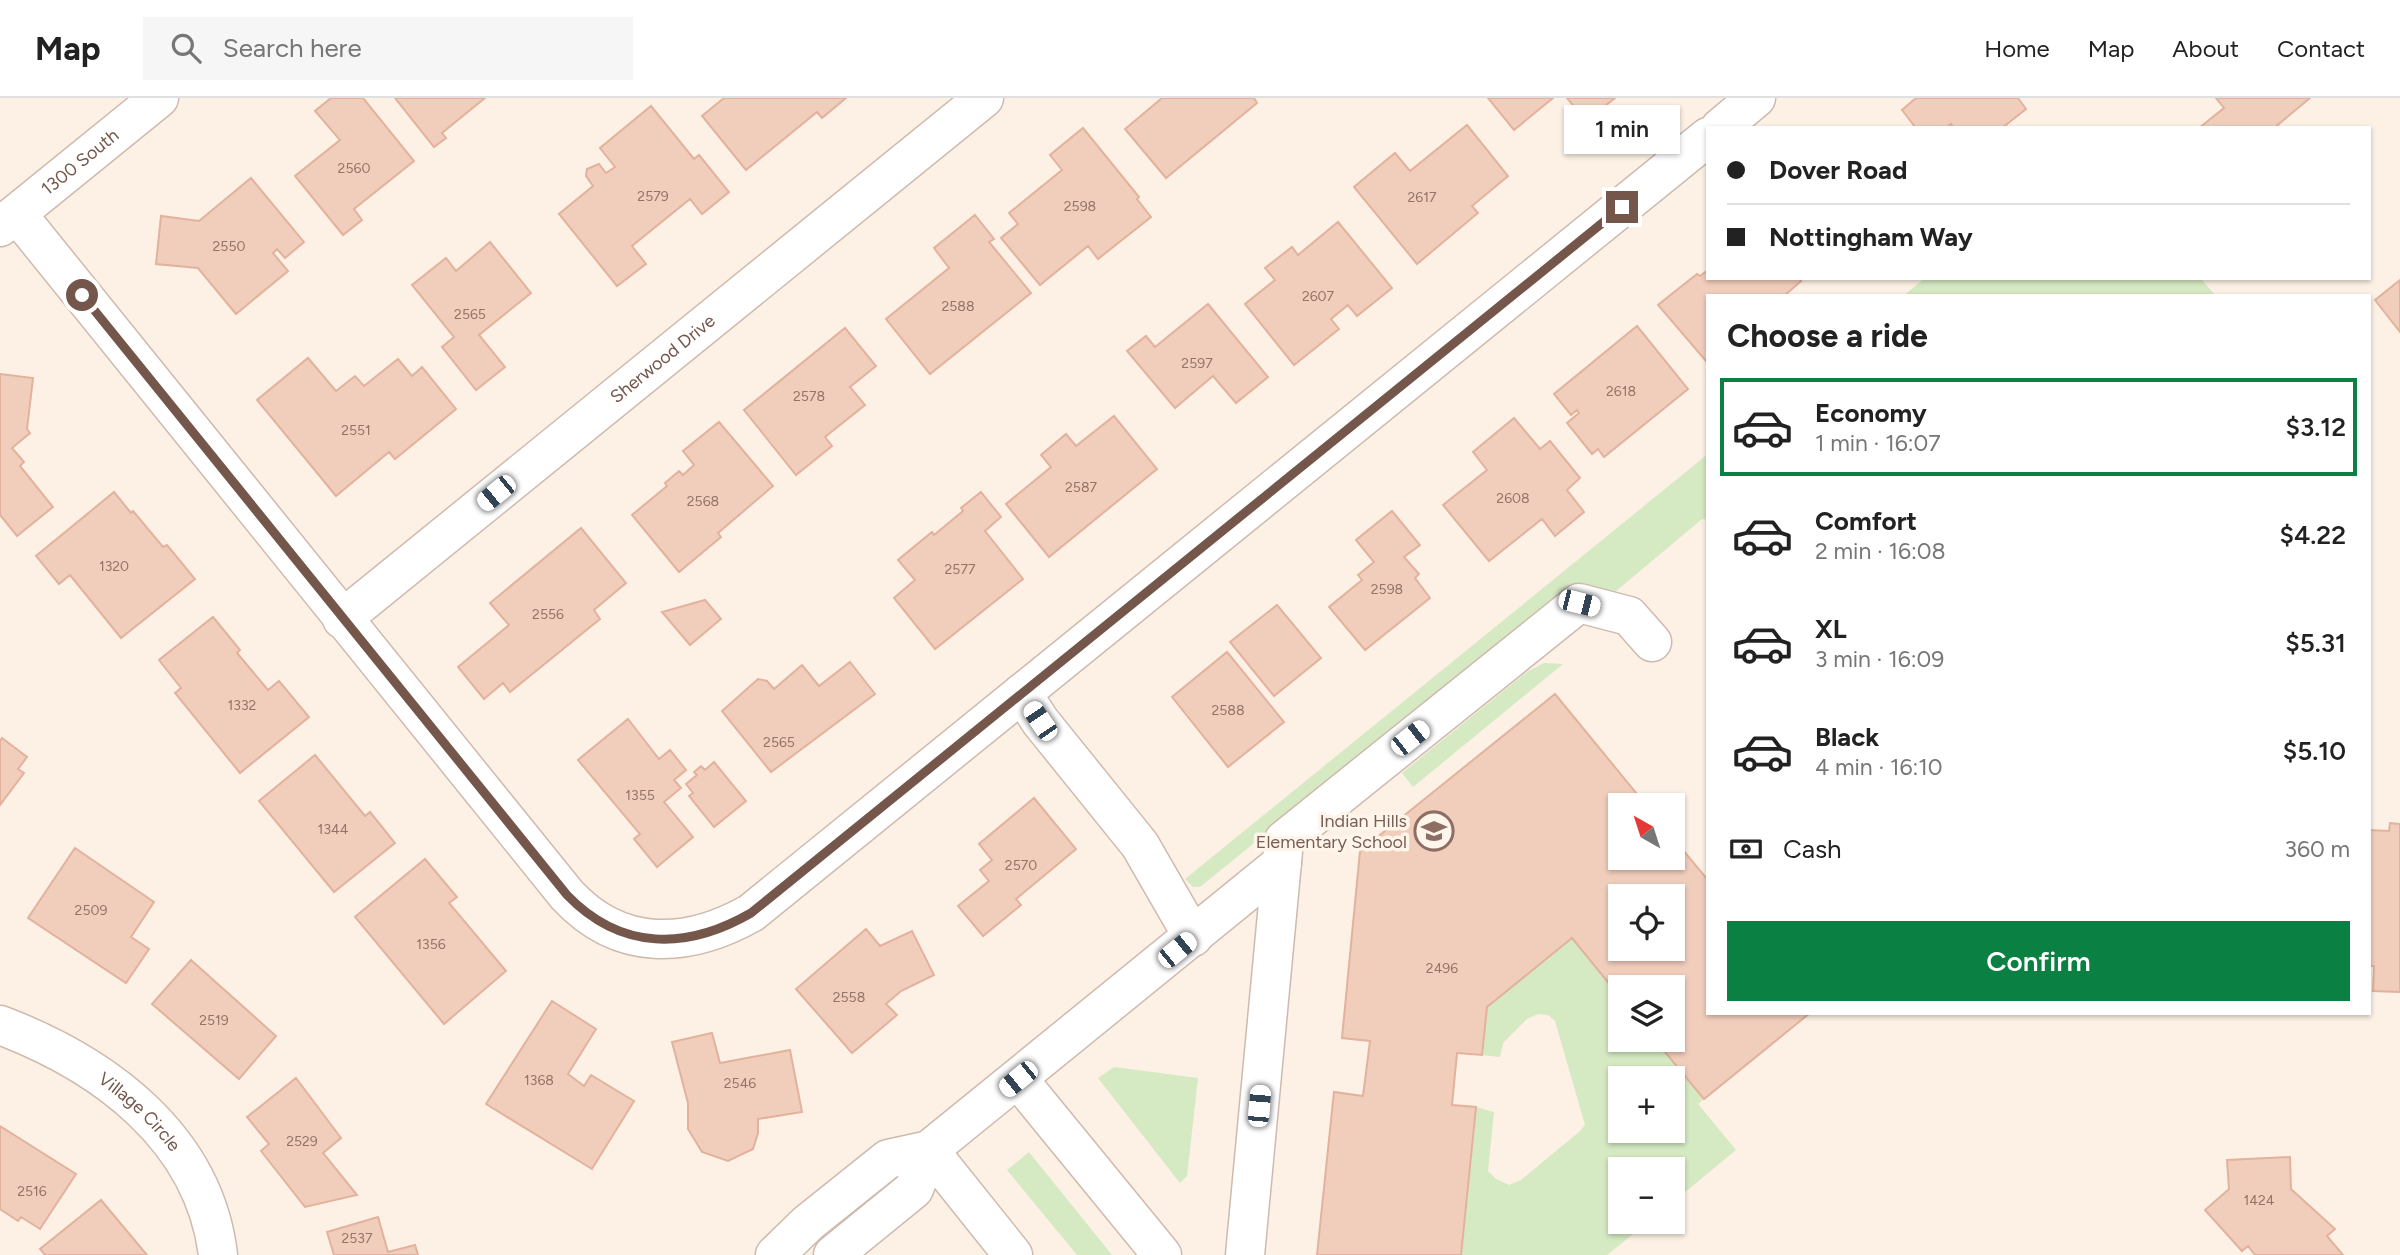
<!DOCTYPE html>
<meta charset="utf-8">
<style>
body{margin:0;font-family:Figtree,sans-serif;background:#f6f6f6;color:#222;height:100vh;display:flex;flex-direction:column;font-size:26px;white-space:nowrap}
*{box-sizing:border-box;margin:0}
p{font-size:23px;color:#767676}
.icon{flex:none;width:38px;height:38px;fill:none;stroke:currentColor;stroke-width:2;stroke-linecap:round;stroke-linejoin:round}
.map{position:relative;flex:1;overflow:hidden}
.side{position:absolute;left:1706px;top:196px;width:665px;height:721px;display:flex;flex-direction:column;background:#fff;border-radius:0px;box-shadow:0 2px 5px #0004}
.side>*{flex:none}
.guide{position:absolute;left:1706px;top:28px;width:665px;height:154px;border-radius:0px;box-shadow:0 2px 5px #0004;display:grid;align-content:center;height:154px;padding:0 21px;background:#fff}
.needle{width:46px;rotate:321deg}
.buttons{position:absolute;left:1608px;top:695px;display:grid;gap:14px}
.buttons a{display:grid;place-items:center;width:77px;height:77px;border-radius:0px;background:#fff;box-shadow:0 2px 5px #0004;font-size:35px}
.end{position:absolute;width:32px;height:32px;margin:-16px;border:9px solid #74564a;background:#fff;box-shadow:0 0 0 4px #fff}
.from{border-radius:50%}
.bubble{position:absolute;height:49px;border-radius:0px;background:#fff;box-shadow:0 2px 5px #0004;font-size:23px;font-weight:600;line-height:49px;text-align:center}
.car{position:absolute;width:21px;height:42px;margin:-21px -10px;border-radius:9px;box-shadow:0 0 5px 2px #0007;background:linear-gradient(#fff 24%,#345 0 40%,#fff 0 76%,#345 0 86%,#fff 0)}
.guide b{display:flex;align-items:center;gap:24px;height:66px;font-size:26px}
.guide b+b{border-top:2px solid #e0e0e0}
.guide i{width:18px;height:18px;background:#222}
ul{padding:0;list-style:none}
li{display:flex;align-items:center;gap:21px;height:98px;margin:0 14px 10px;padding:0 7px;border:4px solid transparent;border-radius:0px}
li div{flex:1}
li b{display:block;font-size:26px}
li em{font-style:normal;font-weight:600}
li.current{border-color:#0b8043}
li>.icon{width:63px;height:63px;stroke-width:1.5}
h2{padding:0 21px;font-size:32px;line-height:84px}
.pay{display:flex;align-items:center;gap:18px;height:77px;padding:0 21px;font-size:26px}
.pay p{margin-inline-start:auto}
.cta{display:flex;gap:14px;margin-top:auto;padding:14px 21px}
.cta a{flex:1;height:80px;border-radius:0px;background:#0b8043;color:#fff;font-size:28px;font-weight:600;line-height:80px;text-align:center}
header{display:flex;align-items:center;gap:42px;box-sizing:border-box;height:98px;padding:0 35px;background:#fff;border-bottom:2px solid #e0e0e0}
header strong{font-size:33px}
nav{display:flex;gap:38px;margin-inline-start:auto;font-size:24px}
.search{width:490px;height:63px;background:#f6f6f6;display:flex;align-items:center;gap:18px;box-sizing:border-box;padding:0 24px;border-radius:0px;color:#767676;font-size:26px}
.map>svg:first-child{display:block}
.green{fill:#d5e9c3;fill-rule:evenodd}
.building{fill:#f1cdbc;stroke:#e3b29d;stroke-width:2;fill-rule:evenodd}
.lines{fill:none;stroke-linecap:round;stroke-linejoin:round}
.minor-casing{stroke:#cfbaae;stroke-width:41}
.minor{stroke:#fff;stroke-width:38}
.route{stroke:#74564a;stroke-width:9}
.labels{text-anchor:middle;dominant-baseline:central;stroke-width:7;stroke-linejoin:round;paint-order:stroke}
.number-label{font-size:14px;fill:#937466}
.street-label{font-size:18px;fill:#74564a;stroke:#fff5ea}
.education-label{font-size:18px;fill:#785e54;stroke:#fff5ea;text-anchor:end}
</style>
<header>
<strong>Map</strong>
<div class="search"><svg class="icon" aria-label="search" viewBox="0 0 24 24"><circle cx="10" cy="10" r="6"/><path d="M15 15l6 6"/></svg>Search here</div>
<nav><a>Home</a><a>Map</a><a>About</a><a>Contact</a></nav>
</header>
<div class="map">
<svg width="2400" height="1157" viewBox="0 0 2400 1157">
<rect width="100%" height="100%" fill="#fcf1e4"/>
<path class="green" d="M1925 180H2200L2216 198H1903Z
M1708 356V422L1702 421 1615 494 1570 489 1200 789H1193L1185 781Z
M1544 565 1563 566 1413 689 1402 675 1527 574Z
M1572 840 1620 899V942H1655L1704 1001 1698 1006 1736 1052 1673 1104V1071H1620V1124H1648L1607 1157H1461L1476 1009 1494 1014 1488 1073 1496 1081 1509 1087 1521 1082 1579 1034 1585 1027 1555 923 1548 917 1538 916 1527 921 1503 945 1500 959 1482 957 1487 909ZM1620 980H1673V1032H1620Z
M1114 969 1198 980 1187 1078 1180 1085 1098 980Z
M1029 1054 1112 1157H1077L1007 1072Z"/>
<path class="building" d="M331 0H363L414 63 354 111 362 122 343 137 295 78 340 42 315 13Z
M395 0H485L442 35 446 40 434 49Z
M724 0H846L822 20 817 14 746 72 702 18Z
M1162 0H1254L1257 5 1166 80 1125 31Z
M1488 0H1553L1514 32Z
M1567 0H1615L1586 23Z
M1916 0H2018L2026 11 2002 30H1954L1951 26 1946 30H1916L1902 12Z
M2216 0H2310L2274 30H2199L2224 10Z
M651 8 694 61 699 57 729 94 702 116 690 101 632 148 646 166 617 188 559 116 593 88 586 78 587 71 599 66 606 75 615 69 600 50Z
M1467 27 1508 78 1472 108 1478 115 1417 166 1354 89 1395 55 1410 73Z
M1083 30 1139 99 1137 101 1151 119 1098 161 1088 148 1040 187 1001 140 1018 126 1009 115 1062 72 1050 57Z
M251 80 304 144 285 160 277 151 273 155 288 173 236 216 198 170 156 166 161 118 199 123Z
M975 117 994 141 989 144 1031 195 930 276 886 221 949 170 934 150Z
M1338 124 1392 190 1357 218 1348 207 1331 221 1339 231 1294 267 1245 206 1275 182 1265 170 1292 149 1298 157Z
M490 144 531 195 479 237 505 269 476 292 442 249 454 239 412 187 446 160 456 173Z
M1708 172V180H1799L1801 183 1784 198H1708V261L1706 263 1658 207 1697 176 1700 178Z
M2400 182V234L2375 202Z
M1208 206 1268 279 1236 305 1213 278 1175 310 1127 253 1146 238 1155 249Z
M1637 228 1688 291 1604 359 1598 351 1592 356 1567 325 1579 315 1577 312 1571 317 1554 296Z
M845 230 876 268 850 289 865 307 825 339 832 348 796 377 744 312Z
M308 260 336 293 355 278 364 288 398 261 412 278 422 269 456 311 395 361 389 354 336 398 257 302Z
M0 276 33 280 27 331 30 335 12 350 24 364 20 368 53 409 17 438 0 417Z
M1114 318 1157 371 1049 459 1006 406 1051 369 1041 357 1066 336 1076 348Z
M1514 320 1540 351 1550 343 1580 380 1567 392 1584 414 1555 438 1542 421 1489 463 1443 407 1487 372 1473 354Z
M719 324 773 388 718 435 721 439 679 474 632 417 667 388 665 385 679 373 683 377 694 367 683 353Z
M114 394 131 415 133 413 163 449 167 447 195 481 121 540 70 477 59 486 36 458Z
M981 394 1001 419 985 433 1023 481 935 551 894 500 915 482 898 462 932 434 934 437 963 413 961 410Z
M1392 413 1420 447 1404 459 1419 476 1415 480 1430 500 1365 552 1329 509 1362 482 1358 477 1374 464 1356 442Z
M581 430 626 485 594 512 600 521 510 594 503 585 484 601 458 569 509 527 490 505Z
M705 502 721 521 690 547 662 514Z
M1277 507 1321 560 1274 598 1230 544Z
M213 519 240 552 237 555 268 592 279 583 309 619 240 675 175 595 181 590 159 562Z
M1227 554 1284 624 1228 669 1172 599Z
M850 564 875 596 771 674 722 613 758 581 767 583 774 591 802 567 819 588Z
M1555 596 1646 707H1620V760H1673V740L1708 782V915H1810L1704 1001 1655 942H1673V889H1620V899L1572 840 1487 909 1482 957 1457 955 1452 1007 1476 1009 1461 1157H1317L1334 994 1363 998 1370 943 1342 940 1360 753ZM1620 798H1673V850H1620Z
M628 621 659 661 670 652 686 672 674 682 681 690 664 704 693 739 657 769 634 741 640 736 578 662Z
M2 640 27 659 18 671 24 675 0 707V643Z
M315 657 365 718 370 714 395 745 334 794 259 703Z
M714 664 746 703 714 729 689 698 693 695 686 686 697 677 694 674 701 668 705 672Z
M1034 700 1076 751 1016 801 1021 807 983 838 958 808 989 783 980 772 992 762 979 746Z
M2390 725 2400 726V894L2373 893 2374 868H2370V732L2389 733Z
M75 750 154 804 131 839 149 851 126 885 28 820Z
M425 761 457 799 449 805 506 873 444 926 355 819Z
M866 831 880 848 912 833 934 877 901 893 886 906 897 917 852 955 796 891Z
M191 862 276 938 239 981 152 906Z
M552 903 596 931 568 976 584 988 591 977 634 1003 592 1071 486 1006Z
M712 935 720 965 790 952 802 1014 758 1021V1035L753 1051 728 1063 702 1054 688 1031V1005L672 944Z
M296 980 341 1040 323 1055 357 1097 305 1109 261 1053 269 1046 247 1019Z
M0 1028 76 1076 40 1131 21 1119 18 1123 0 1111Z
M2290 1059 2291 1091 2335 1131 2327 1138 2343 1157H2255L2248 1148 2242 1153 2205 1112 2229 1091 2227 1062Z
M101 1102 147 1157H45L40 1151Z
M378 1119 388 1154 415 1147 418 1157H334L327 1134Z"/>
<g class="lines">
<g class="minor-casing">
<g id="minor">
<path d="M1720 30 1756 0"/>
<path d="M17 116 567 797C620 854 687 851 751 815L1708 39"/>
<path id="s1" d="M0 129 159 0"/>
<path id="s2" d="M342 521 984 0"/>
<path d="M1022 595 1040 623 1140 747 1193 839"/>
<path id="s3" d="M0 927C103 966 204 1039 218 1157"/>
<path d="M1018 981 1162 1157"/>
<path d="M929 1052 1013 1157"/>
<path d="M775 1157 808 1125 888 1061 929 1052 1282 765"/>
<path d="M833 1157 914 1091 929 1052"/>
<path d="M1245 1157 1284 742 1579 505 1629 518 1652 544"/>
</g>
</g>
<use href="#minor" class="minor"/>
</g>
<g class="lines">
<path class="route" d="M82 197 567 797C621 853 687 852 751 815L1622 109"/>
</g>
<defs>
<g id="school-ring" transform="scale(2.0125)"><circle r="9.5" fill="#fff5ea" stroke="#8d6e63" stroke-width="1.5"/><path d="M0-5L7-2L0 1L-7-2ZM-4 1L0 2.5L4 1V4Q0 6-4 4Z" fill="#8d6e63"/></g>
</defs>
<g fill-rule="evenodd">
<use href="#school-ring" x="1434" y="733"/>
</g>
<g class="labels">
<g class="number-label">
<text x="354" y="70">2560</text>
<text x="653" y="98">2579</text>
<text x="1422" y="99">2617</text>
<text x="1080" y="108">2598</text>
<text x="229" y="148">2550</text>
<text x="1318" y="198">2607</text>
<text x="958" y="208">2588</text>
<text x="470" y="216">2565</text>
<text x="1197" y="265">2597</text>
<text x="1621" y="293">2618</text>
<text x="809" y="298">2578</text>
<text x="356" y="332">2551</text>
<text x="1081" y="389">2587</text>
<text x="1513" y="400">2608</text>
<text x="703" y="403">2568</text>
<text x="114" y="468">1320</text>
<text x="960" y="471">2577</text>
<text x="1387" y="491">2598</text>
<text x="548" y="516">2556</text>
<text x="242" y="607">1332</text>
<text x="1228" y="612">2588</text>
<text x="779" y="644">2565</text>
<text x="640" y="697">1355</text>
<text x="333" y="731">1344</text>
<text x="1021" y="767">2570</text>
<text x="91" y="812">2509</text>
<text x="431" y="846">1356</text>
<text x="1442" y="870">2496</text>
<text x="849" y="899">2558</text>
<text x="214" y="922">2519</text>
<text x="539" y="982">1368</text>
<text x="740" y="985">2546</text>
<text x="302" y="1043">2529</text>
<text x="32" y="1093">2516</text>
<text x="2259" y="1102">1424</text>
<text x="357" y="1140">2537</text>
</g>
<g class="street-label">
<text stroke="none"><textPath href="#s1" startOffset="103">1300 South</textPath></text>
<text stroke="none"><textPath href="#s2" startOffset="413">Sherwood Drive</textPath></text>
<text stroke="none"><textPath href="#s3" startOffset="166">Village Circle</textPath></text>
</g>
<g class="education-label">
<text x="1407" y="723">Indian Hills<tspan x="1407" dy="21">Elementary School</tspan></text>
</g>
</g>
</svg>
<div class="buttons">
<a><svg class="needle" viewBox="-14 -14 28 28"><path d="M0-13l5 13h-10z" fill="#e53935"/><path d="M0 13l5-13h-10z" fill="#767676"/></svg></a>
<a><svg class="icon" aria-label="locate" viewBox="0 0 24 24"><circle cx="12" cy="12" r="6"/><path d="M12 2v4M12 18v4M2 12h4M18 12h4"/></svg></a>
<a><svg class="icon" aria-label="layers" viewBox="0 0 24 24"><path d="M12 4l9 5-9 5-9-5zM3 14l9 5 9-5"/></svg></a>
<a>+</a>
<a>−</a>
</div>
<i class="end from" style="left:82px;top:197px"></i>
<i class="end" style="left:1622px;top:109px"></i>
<div class="bubble" style="left:1564px;top:7px;width:116px">1 min</div>
<i class="car" style="left:496px;top:395px;rotate:231deg"></i>
<i class="car" style="left:1579px;top:505px;rotate:104deg"></i>
<i class="car" style="left:1040px;top:623px;rotate:326deg"></i>
<i class="car" style="left:1410px;top:640px;rotate:52deg"></i>
<i class="car" style="left:1177px;top:852px;rotate:51deg"></i>
<i class="car" style="left:1018px;top:981px;rotate:231deg"></i>
<i class="car" style="left:1259px;top:1008px;rotate:5deg"></i>
<div class="guide">
<b><i class="from"></i>Dover Road</b>
<b><i></i>Nottingham Way</b>
</div>
<section class="side">
<h2>Choose a ride</h2>
<ul>
<li class="current"><svg class="icon" aria-label="car" viewBox="0 0 24 24"><path d="M5 17H2v-5l4-1 3-4h7l3 4 3 1v5h-3M9 17h6M6 11h13"/><circle cx="7" cy="17" r="2"/><circle cx="17" cy="17" r="2"/></svg><div><b>Economy</b><p>1 min · 16:07</p></div><em>$3.12</em></li>
<li><svg class="icon" aria-label="car" viewBox="0 0 24 24"><path d="M5 17H2v-5l4-1 3-4h7l3 4 3 1v5h-3M9 17h6M6 11h13"/><circle cx="7" cy="17" r="2"/><circle cx="17" cy="17" r="2"/></svg><div><b>Comfort</b><p>2 min · 16:08</p></div><em>$4.22</em></li>
<li><svg class="icon" aria-label="car" viewBox="0 0 24 24"><path d="M5 17H2v-5l4-1 3-4h7l3 4 3 1v5h-3M9 17h6M6 11h13"/><circle cx="7" cy="17" r="2"/><circle cx="17" cy="17" r="2"/></svg><div><b>XL</b><p>3 min · 16:09</p></div><em>$5.31</em></li>
<li><svg class="icon" aria-label="car" viewBox="0 0 24 24"><path d="M5 17H2v-5l4-1 3-4h7l3 4 3 1v5h-3M9 17h6M6 11h13"/><circle cx="7" cy="17" r="2"/><circle cx="17" cy="17" r="2"/></svg><div><b>Black</b><p>4 min · 16:10</p></div><em>$5.10</em></li>
</ul>
<div class="pay"><svg class="icon" aria-label="cash" viewBox="0 0 24 24"><path d="M3 7h18v10H3z"/><circle cx="12" cy="12" r="2"/></svg>Cash<p>360 m</p></div>
<div class="cta"><a>Confirm</a></div>
</section>
</div>
